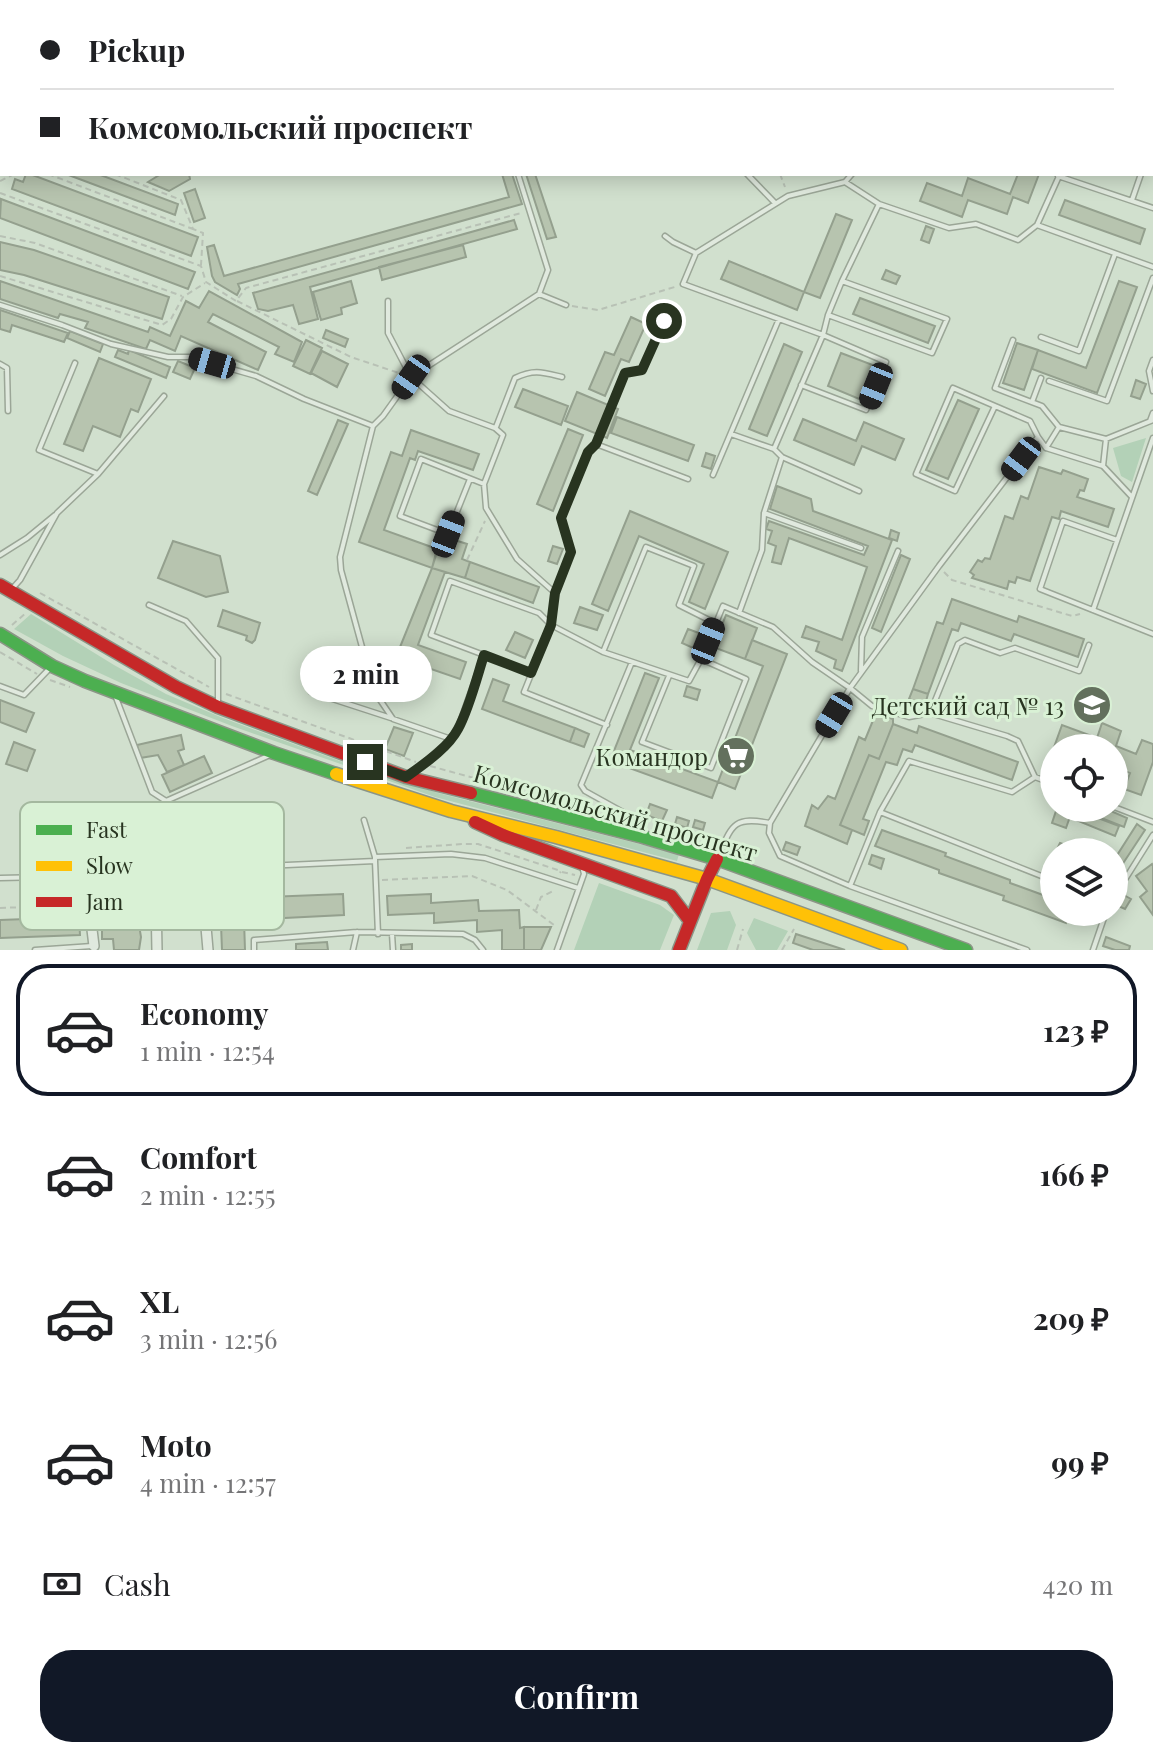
<!DOCTYPE html>
<meta charset="utf-8">
<style>
body{margin:0;font-family:"Playfair Display",serif;background:#f2f2f2;color:#202124;height:100vh;display:flex;flex-direction:column;font-size:30px;white-space:nowrap}
*{box-sizing:border-box;margin:0}
p{font-size:26px;color:#757577}
.icon{flex:none;width:44px;height:44px;fill:none;stroke:currentColor;stroke-width:2;stroke-linecap:round;stroke-linejoin:round}
.map{position:relative;height:950px;overflow:hidden}
.sheet{display:flex;flex-direction:column;background:#fff;flex:1}
.sheet>*{flex:none}
.hud{position:absolute;left:0px;top:0px;width:1154px;height:176px;box-shadow:0 4px 20px #0003;display:grid;align-content:center;height:176px;padding:0 40px;background:#fff}
.tools{position:absolute;left:1040px;top:734px;display:grid;gap:16px}
.tools a{display:grid;place-items:center;width:88px;height:88px;border-radius:50%;background:#fff;box-shadow:0 4px 20px #0003;font-size:40px}
.end{position:absolute;width:36px;height:36px;margin:-18px;border:10px solid #283420;background:#fff;box-shadow:0 0 0 4px #fff}
.from{border-radius:50%}
.bubble{position:absolute;height:56px;border-radius:28px;background:#fff;box-shadow:0 4px 20px #0003;font-size:26px;font-weight:700;line-height:56px;text-align:center}
.car{position:absolute;width:24px;height:48px;margin:-24px -12px;border-radius:10px;box-shadow:0 0 6px 2px #0007;background:linear-gradient(#222 24%,#8ab4d8 0 40%,#222 0 76%,#8ab4d8 0 86%,#222 0)}
.hud b{display:flex;align-items:center;gap:28px;height:76px;font-size:30px}
.hud b+b{border-top:2px solid #e0e0e0}
.hud i{width:20px;height:20px;background:#202124}
ul{padding:14px 0 0;list-style:none}
li{display:flex;align-items:center;gap:24px;height:132px;margin:0 16px 12px;padding:0 24px;border:4px solid transparent;border-radius:32px}
li div{flex:1}
li b{display:block;font-size:30px}
li em{font-style:normal;font-weight:700}
li.current{border-color:#111827}
li>.icon{width:72px;height:72px;stroke-width:1.5}
.pay{display:flex;align-items:center;gap:20px;height:88px;padding:0 40px;font-size:30px}
.pay p{margin-inline-start:auto}
.cta{display:flex;gap:16px;margin-top:auto;padding:16px 40px}
.cta a{flex:1;height:92px;border-radius:32px;background:#111827;color:#fff;font-size:32px;font-weight:700;line-height:92px;text-align:center}
.map>svg:first-child{display:block}
.green{fill:#b3d1b7}
.building{fill:#b7c4af;stroke:#94a08e;stroke-width:2}
.lines{fill:none;stroke-linecap:round;stroke-linejoin:round}
.lane-casing{stroke:#9ba697;stroke-width:7}
.street-casing{stroke:#9ba697;stroke-width:12}
.fast-casing{stroke:#8b9586;stroke-width:15}
.slow-casing{stroke:#8b9586;stroke-width:15}
.jam-casing{stroke:#8b9586;stroke-width:15}
.path{stroke:#b8c1b5;stroke-width:2;stroke-dasharray:6 4;stroke-linecap:butt}
.lane{stroke:#e0e9de;stroke-width:4}
.street{stroke:#e0e9de;stroke-width:9}
.fast{stroke:#4caf50;stroke-width:12}
.slow{stroke:#ffc107;stroke-width:12}
.jam{stroke:#c62828;stroke-width:12}
.route{stroke:#283420;stroke-width:10}
.labels{text-anchor:middle;dominant-baseline:central;stroke-width:6;stroke-linejoin:round;paint-order:stroke}
.poi-label{font-size:24px;fill:#283420;stroke:#d9f1d5;text-anchor:end}
.street-label{font-size:24px;fill:#283420;stroke:#d9f1d5}
.key{fill:#d9f1d5;stroke:#a4b89f;stroke-width:2}
.key-label{font-size:22px;fill:#283420}
</style>
<div class="map">
<svg width="1153" height="950" viewBox="0 0 1153 950">
<rect width="100%" height="100%" fill="#d1e0ce"/>
<path class="green" d="M1146 438 1132 482 1121 476 1113 448Z
M31 614 114 665 166 694 223 718 340 761 438 793 679 854 677 861 435 797 232 726 121 683 63 656 14 629Z
M599 883 660 905 674 915 660 950H574Z
M730 911 736 925 727 950H697L711 913Z
M754 918 788 931 777 950H756L747 933Z"/>
<path class="building" d="M26 174H30L198 237 191 256 12 189 15 179 23 182Z
M66 174H98L178 204 175 215Z
M161 174H189L190 179 169 191 148 182Z
M502 174H512L522 204 238 284 240 289 237 295 215 282 212 276 207 247 214 245 224 276 509 197Z
M526 174H535L556 237 547 239Z
M1018 174H1039L1028 203 1013 197 1007 214 968 200 962 217 920 201 927 183 962 196 968 178 1010 194Z
M195 189 205 218 194 222 184 193Z
M1 199 195 272 188 289 0 218Z
M1065 200 1145 229 1140 244 1059 215Z
M836 214 852 220 820 298 804 292 797 310 721 279 729 261 804 292Z
M514 220 517 229 310 287 318 319 299 324 293 305 268 311 258 309 253 293Z
M926 226 934 229 929 243 921 240Z
M0 242 34 250 169 297 162 319 24 275 0 270Z
M463 245 466 257 382 280 379 267Z
M886 270 900 276 896 284 882 279Z
M0 281 148 332 150 327 170 336 186 301 199 308 209 291 302 342 294 362 275 354 279 347 213 314 208 322 266 352 258 370 181 336 175 351 150 340 146 349 85 328 88 322 60 314 58 318 0 299Z
M351 281 357 303 341 308 342 314 321 320 313 292Z
M1119 281 1137 287 1097 393 1032 369 1038 350 1086 368Z
M860 298 935 326 928 343 853 314Z
M0 310 68 333 64 342 12 325 10 332 0 329Z
M631 317 646 324 629 362 621 359 605 396 589 389 605 352 614 355Z
M326 330 348 339 345 347 323 338Z
M70 331 103 344 100 352 67 338Z
M306 340 322 348 310 374 293 366Z
M1017 343 1038 350 1024 390 1003 383Z
M784 344 802 352 767 436 749 429Z
M118 350 128 354 129 350 170 367 166 378 115 357Z
M322 351 348 364 337 387 311 373Z
M841 353 878 367 864 401 828 386Z
M99 358 151 379 138 412 131 409 120 437 93 426 83 451 64 444Z
M178 361 195 368 190 379 173 372Z
M1136 380 1146 384 1140 399 1131 396Z
M523 389 568 406 561 425 515 407Z
M577 392 618 409 607 438 565 421Z
M958 400 979 409 948 479 926 470Z
M617 417 694 445 688 461 611 433Z
M803 419 856 441 864 422 904 439 895 460 862 446 854 465 794 440Z
M338 420 348 424 317 495 308 491Z
M568 429 583 435 553 511 537 504Z
M411 430 479 454 473 470 418 451 415 460 410 458 384 530 437 549 432 568 359 542 391 452 402 456Z
M706 453 715 456 711 469 702 466Z
M1039 467 1061 474 1063 470 1088 479 1084 491 1080 490 1077 497 1114 509 1108 527 1061 511 1059 519 1052 517 1030 581 1017 577 1015 583 1009 581 1007 589 972 578 974 575 970 572 978 560 982 562 985 558 990 559 1005 516 1013 519 1021 496 1028 499Z
M777 486 811 499 813 511 892 540 842 671 834 668 836 660 816 651 819 642 802 637 806 626 842 640 867 567 789 538 781 564 772 562 776 546 768 543 772 531 766 529 769 521 864 555 868 546 770 509Z
M630 511 728 552 705 609 689 602 704 564 639 536 608 611 592 604Z
M891 530 899 533 897 541 889 538Z
M442 536 467 544 462 559 470 562 465 578 432 568Z
M173 541 220 556 228 592 206 597 158 578Z
M553 546 563 549 557 564 548 561Z
M901 555 910 559 881 632 872 628Z
M470 562 539 587 533 603 465 578Z
M432 568 445 572 418 645 466 662 460 679 396 657Z
M952 599 1017 622 1019 616 1084 639 1078 657 1014 634 1011 641 961 623 958 631 952 629 928 694 913 689 937 622 943 624Z
M580 607 603 615 597 630 574 623Z
M223 610 260 623 255 640 252 643 246 640 247 636 218 626Z
M726 615 757 628 745 659 713 647Z
M688 629 699 633 693 648 682 643Z
M515 632 533 640 525 658 506 650Z
M752 640 787 654 735 789 718 782 763 666 745 659Z
M645 673 659 678 630 750 718 782 712 798 610 761Z
M493 679 509 685 503 701 575 728 570 742 482 709Z
M687 686 700 690 697 700 684 696Z
M913 689 928 694 925 705 909 699Z
M0 700 34 713 26 732 0 722Z
M876 713 893 719V724L879 759 869 755 840 825 852 830 847 844 805 826 812 805 818 809 828 796 835 799 859 737 865 740Z
M1102 723 1121 731 1116 746 1136 754 1142 740 1153 744V762L1141 795 1124 789 1130 773 1114 767V748H1054V750H1053L1062 725 1097 738Z
M893 724 917 733 919 726 1018 762 1012 780 915 745 912 752 903 749 897 765 886 762 863 819 869 821 864 835 840 825 869 755 879 759Z
M394 727 413 733 404 756 385 749Z
M575 728 589 734 584 747 570 742Z
M181 735 184 749 178 751 184 765 167 772 158 755 140 758 137 745Z
M14 742 35 750 27 771 6 764Z
M204 756 212 773 170 792 162 775Z
M650 804 667 810 662 821 646 815Z
M1057 808H1073L1066 828 1052 823Z
M1082 808H1104L1127 818 1124 827 1081 810Z
M1080 811 1119 826 1115 836 1076 820Z
M677 817 689 821 687 828 675 824Z
M695 820 705 823 703 830 693 827Z
M1137 824 1145 830 1122 865 1114 860Z
M882 830 946 853 945 856 1010 880V883L1054 899V912H1070L1066 923 1003 900 1004 896 939 873V870L875 846Z
M786 842 800 847 797 855 783 850Z
M1060 843 1085 852 1056 851Z
M872 855 884 859 881 869 869 864Z
M1152 864 1153 866V915L1140 897 1147 891 1136 876Z
M343 894 344 915 244 920 245 950H222L220 899Z
M431 894V903L478 900 479 911 519 910 520 928 524 927V950H502V930L477 932V920L434 923V913L388 915 387 896Z
M1122 894 1131 899 1125 909 1116 905Z
M125 912 131 916 133 925H139L141 937 139 950H114L113 939H102V919H109L112 913Z
M79 917 80 935 0 938V920Z
M524 927H551L541 950H524Z
M796 934 845 950H813L793 943Z
M1106 937 1130 946 1129 950H1115L1103 946Z
M327 942 328 950H296V944Z
M412 944V950H401V945Z"/>
<g class="lines">
<g class="lane-casing">
<path id="lane" d="M109 0 110 2
M462 0V2
M0 143 2 145
M518 174 548 270 539 294
M747 174 775 203
M1060 174 1037 225 1153 267
M1058 176 1153 208
M845 182 879 204 949 228 976 224 1018 240 1037 225
M1132 200 1141 174
M665 236 673 242 696 253
M388 301V333L411 377 449 411 495 428 503 435 484 484 486 508 517 559 555 593 551 625 524 692 607 725
M0 305 62 325 111 344 168 357H190L256 376 304 399 373 426
M828 315 932 353 947 319 842 281
M1041 337 1079 351 1115 254
M1013 340 995 388 1042 406 1059 427
M1153 360 1149 371 1153 391
M75 363 39 450 98 474
M0 364 7 368 8 411
M1049 381 1107 401 1153 278
M801 385 866 410 886 362 823 335 683 284 696 253 788 196 845 182 852 174
M1032 402 1041 378
M995 406 955 491 916 474 953 388 1030 421 1038 437
M496 427 515 378C534 369 542 372 562 377
M731 434 774 449 782 457 859 491
M1106 439 1103 466 1132 497
M596 444 688 479
M1046 448 1103 466
M774 449 823 335 828 315 842 281 879 204
M713 475 779 319
M470 479 448 534 400 516 421 459 484 484
M764 513 861 548
M1117 540 1063 521 1040 589 1153 634
M0 555 27 538 55 515
M11 590 20 580 57 513 98 474 164 396
M555 593 571 552 561 518 588 452 596 444 625 373 642 370 664 321
M149 605 186 621 218 658V703
M1093 610 1153 438
M739 613 762 550 764 513 782 457
M603 652 646 547 694 566 679 605 715 623
M484 655 431 635 450 581 539 613 551 625 603 652 689 681 701 659 723 606 773 627 812 662 850 688 872 706 909 717 930 713 1007 736 1018 741 1035 777 1054 784
M632 662 581 785 585 791 630 816 640 832
M861 671 862 637 898 551
M669 676 642 742 711 768 746 679 701 659
M0 686 24 695 50 668
M311 692 391 718
M115 695 152 792 166 801 270 755
M930 713 958 644 965 640 1000 653 1015 648 1079 671 1089 645
M451 739 393 719 374 691 341 570 340 557 373 426 383 416 411 377 539 294 566 305
M411 774 451 739 458 728 484 655 531 673
M1035 777 1012 792 909 761 880 812 1054 881
M1114 807 1153 822
M364 820 375 857
M770 823 769 833 780 856 850 886 1027 950
M718 857C732 825 733 816 770 823L850 688 939 566 1038 437 1046 448 1059 427 1106 439 1153 420 1150 421 1153 413
M375 861 378 934
M88 876 89 905
M0 878 88 876 201 869
M202 881V869L375 861V857L451 854 485 858 578 888
M850 886 880 812
M1114 897 1153 835
M392 934 393 950
M35 950 92 946
M254 950V940L357 932 463 934 475 940 483 950
M353 950 357 932
M557 950 584 874 582 866
M1093 950 1106 912"/>
</g>
<g class="street-casing">
<path id="street" d="M1152 87 1153 88
M202 881 208 950
M89 905 94 946
M157 950 156 900 162 897 203 894"/>
</g>
<g class="fast-casing">
<path id="fast" d="M0 634 52 666 85 681 274 753 336 774
M471 793 643 837 717 859 966 950"/>
</g>
<g class="slow-casing">
<path id="slow" d="M336 774 451 811 556 837 707 879 901 950"/>
</g>
<g class="jam-casing">
<path id="jam" d="M0 585 176 687 218 707 406 777 471 793
M475 822 503 835 671 896 690 921
M679 950 707 879 717 859"/>
</g>
<path class="path" d="M717 0 718 2
M1142 0 1145 2
M1152 6 1153 7
M48 174 193 229
M115 174 181 200 193 229 203 233 201 265
M780 174 785 187
M0 181 14 174
M0 193 201 266 206 282 236 301 246 288 521 213
M0 236 35 243 182 296
M0 276 162 325 171 319 183 297 205 283
M237 301 351 357 399 373
M572 306 598 310 678 286
M467 560 485 521
M944 572 952 580 1072 616 1080 614
M40 593 209 687
M12 625 26 613
M0 652 37 674
M50 680 70 687
M226 694 416 762
M430 766 613 816
M162 827 173 814
M406 848 462 844H478L561 871 560 873
M174 850C189 839 184 823 173 811L159 810 162 832 180 859
M156 861 164 836
M562 872 575 875
M382 880 472 876 507 890 554 925
M97 905 147 901
M0 908 79 905
M536 910 541 897 553 891
M737 950 743 929
M782 950 794 929"/>
<use href="#lane" class="lane"/>
<use href="#street" class="street"/>
<use href="#fast" class="fast"/>
<use href="#slow" class="slow"/>
<use href="#jam" class="jam"/>
</g>
<g class="lines">
<path class="route" d="M365 762 406 777C424 764 448 748 458 729 469 709 477 677 484 655L531 673 551 625 555 593 571 552 561 518 588 452 596 444 625 373 642 370 664 321"/>
</g>
<defs>
<g id="school-disc" transform="scale(2)"><circle r="9.5" fill="#63705d" stroke="#d9f1d5"/><path d="M0-5L7-2L0 1L-7-2ZM-4 1L0 2.5L4 1V4Q0 6-4 4Z" fill="#fff"/></g>
<g id="supermarket-disc" transform="scale(2)"><circle r="9.5" fill="#63705d" stroke="#d9f1d5"/><path d="M-6-5.5h2.5l.6 2H6L4.5 2H-2.5L-4.4-4H-6ZM-1.5 3.2a1.3 1.3 0 1 0 .1 0ZM3 3.2a1.3 1.3 0 1 0 .1 0Z" fill="#fff"/></g>
</defs>
<g fill-rule="evenodd">
<use href="#school-disc" x="1092" y="705"/>
<use href="#supermarket-disc" x="736" y="756"/>
</g>
<g class="labels">
<g class="poi-label">
<text x="1064" y="705">Детский сад № 13</text>
<text x="708" y="756">Командор</text>
</g>
<g class="street-label">
<text transform="translate(616 812) rotate(16)">Комсомольский проспект</text>
</g>
</g>
<rect x="20" y="802" width="264" height="128" rx="12" class="key"/>
<rect x="36" y="825" width="36" height="10" fill="#4caf50"/>
<rect x="36" y="861" width="36" height="10" fill="#ffc107"/>
<rect x="36" y="897" width="36" height="10" fill="#c62828"/>
<g class="key-label">
<text x="86" y="838">Fast</text>
<text x="86" y="874">Slow</text>
<text x="86" y="910">Jam</text>
</g>
</svg>
<div class="tools">
<a><svg class="icon" aria-label="locate" viewBox="0 0 24 24"><circle cx="12" cy="12" r="6"/><path d="M12 2v4M12 18v4M2 12h4M18 12h4"/></svg></a>
<a><svg class="icon" aria-label="layers" viewBox="0 0 24 24"><path d="M12 4l9 5-9 5-9-5zM3 14l9 5 9-5"/></svg></a>
</div>
<i class="end from" style="left:664px;top:321px"></i>
<i class="end" style="left:365px;top:762px"></i>
<div class="bubble" style="left:300px;top:646px;width:132px">2 min</div>
<i class="car" style="left:212px;top:363px;rotate:286deg"></i>
<i class="car" style="left:411px;top:377px;rotate:215deg"></i>
<i class="car" style="left:876px;top:386px;rotate:202deg"></i>
<i class="car" style="left:1021px;top:459px;rotate:217deg"></i>
<i class="car" style="left:448px;top:534px;rotate:21deg"></i>
<i class="car" style="left:708px;top:641px;rotate:22deg"></i>
<i class="car" style="left:834px;top:715px;rotate:211deg"></i>
<div class="hud">
<b><i class="from"></i>Pickup</b>
<b><i></i>Комсомольский проспект</b>
</div>
</div>
<section class="sheet">
<ul>
<li class="current"><svg class="icon" aria-label="car" viewBox="0 0 24 24"><path d="M5 17H2v-5l4-1 3-4h7l3 4 3 1v5h-3M9 17h6M6 11h13"/><circle cx="7" cy="17" r="2"/><circle cx="17" cy="17" r="2"/></svg><div><b>Economy</b><p>1 min · 12:54</p></div><em>123 ₽</em></li>
<li><svg class="icon" aria-label="car" viewBox="0 0 24 24"><path d="M5 17H2v-5l4-1 3-4h7l3 4 3 1v5h-3M9 17h6M6 11h13"/><circle cx="7" cy="17" r="2"/><circle cx="17" cy="17" r="2"/></svg><div><b>Comfort</b><p>2 min · 12:55</p></div><em>166 ₽</em></li>
<li><svg class="icon" aria-label="car" viewBox="0 0 24 24"><path d="M5 17H2v-5l4-1 3-4h7l3 4 3 1v5h-3M9 17h6M6 11h13"/><circle cx="7" cy="17" r="2"/><circle cx="17" cy="17" r="2"/></svg><div><b>XL</b><p>3 min · 12:56</p></div><em>209 ₽</em></li>
<li><svg class="icon" aria-label="car" viewBox="0 0 24 24"><path d="M5 17H2v-5l4-1 3-4h7l3 4 3 1v5h-3M9 17h6M6 11h13"/><circle cx="7" cy="17" r="2"/><circle cx="17" cy="17" r="2"/></svg><div><b>Moto</b><p>4 min · 12:57</p></div><em>99 ₽</em></li>
</ul>
<div class="pay"><svg class="icon" aria-label="cash" viewBox="0 0 24 24"><path d="M3 7h18v10H3z"/><circle cx="12" cy="12" r="2"/></svg>Cash<p>420 m</p></div>
<div class="cta"><a>Confirm</a></div>
</section>
